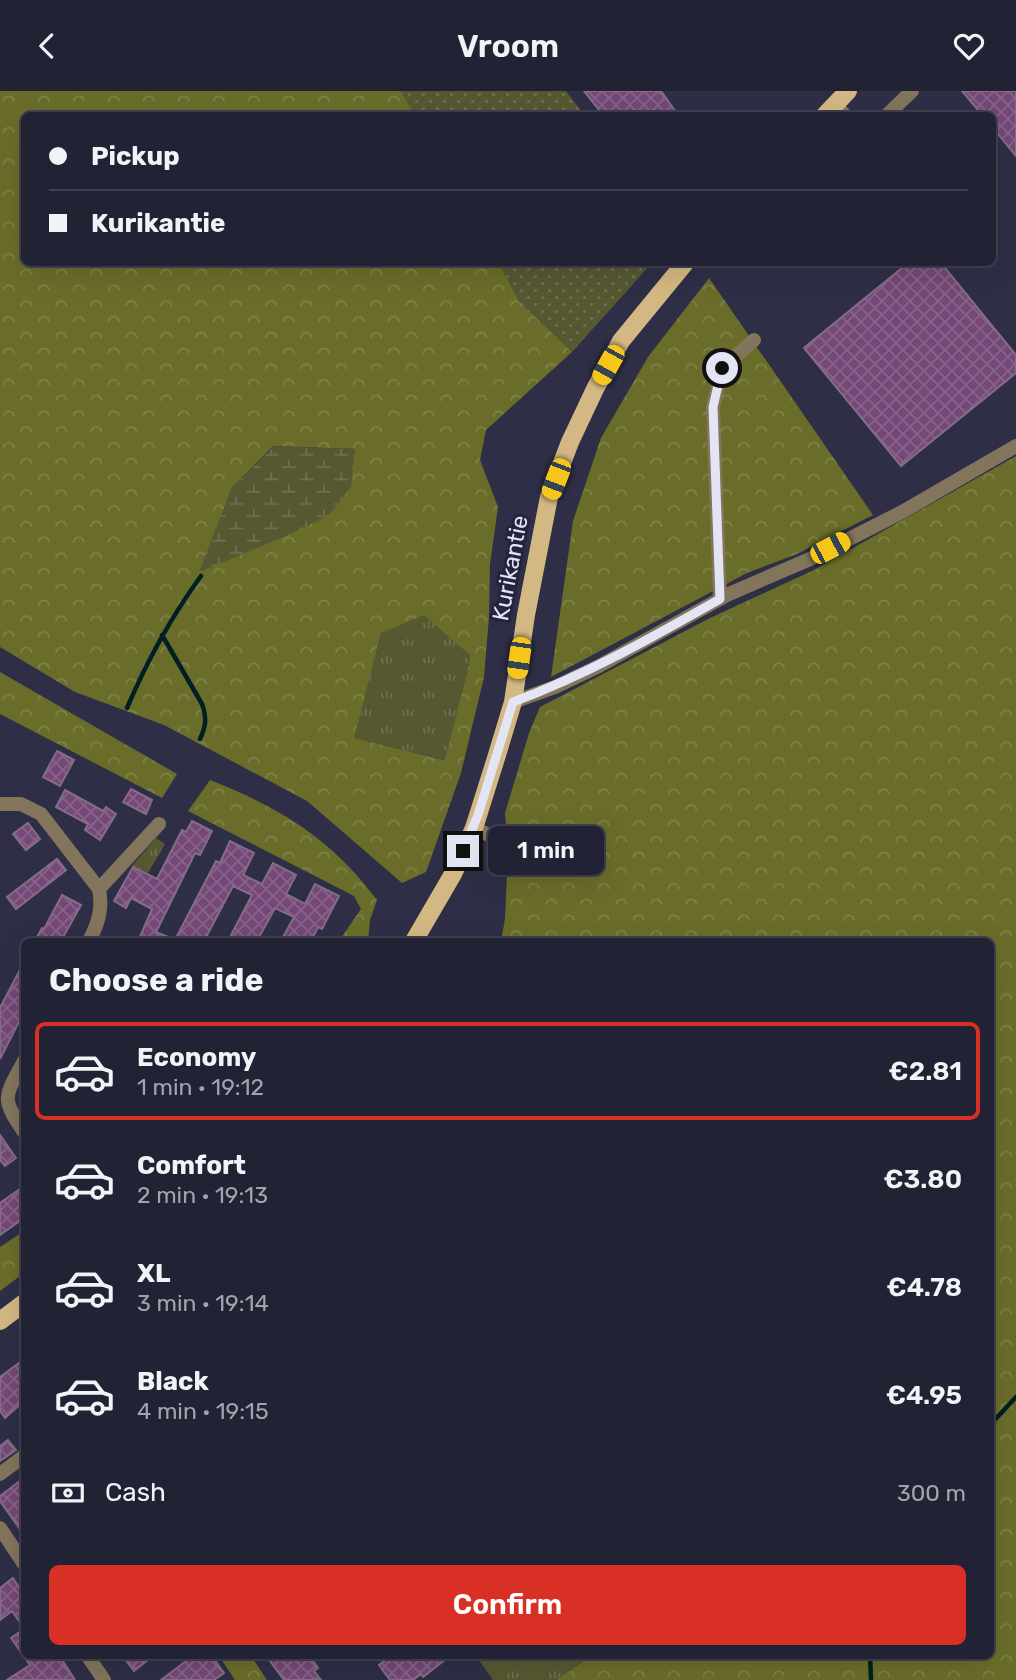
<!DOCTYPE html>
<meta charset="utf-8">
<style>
body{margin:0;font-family:Rubik,sans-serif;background:#2a2a3d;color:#f1f3f6;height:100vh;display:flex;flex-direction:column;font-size:26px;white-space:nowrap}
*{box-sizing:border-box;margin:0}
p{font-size:23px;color:#a2a4ad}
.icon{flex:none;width:38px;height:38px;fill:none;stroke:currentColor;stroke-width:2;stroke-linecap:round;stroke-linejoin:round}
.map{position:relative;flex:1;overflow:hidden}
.details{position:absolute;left:21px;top:847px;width:973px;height:721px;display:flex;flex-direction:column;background:#222235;border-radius:10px;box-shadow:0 7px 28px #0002,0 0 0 2px #3f3f50}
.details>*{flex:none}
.guide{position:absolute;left:21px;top:21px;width:975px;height:154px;border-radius:10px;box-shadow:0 7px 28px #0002,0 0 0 2px #3f3f50;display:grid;align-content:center;height:154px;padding:0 28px;background:#222235}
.end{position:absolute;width:32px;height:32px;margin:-16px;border:9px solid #e3e4f4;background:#111;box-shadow:0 0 0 4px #111}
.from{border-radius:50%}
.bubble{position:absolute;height:49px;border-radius:10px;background:#222235;box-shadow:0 7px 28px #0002,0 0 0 2px #3f3f50;font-size:23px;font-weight:600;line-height:49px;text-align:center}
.car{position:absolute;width:21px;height:42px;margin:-21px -10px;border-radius:9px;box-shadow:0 0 5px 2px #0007;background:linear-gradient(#f5c518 24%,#345 0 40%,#f5c518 0 76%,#345 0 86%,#f5c518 0)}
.guide b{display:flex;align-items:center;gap:24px;height:66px;font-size:26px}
.guide b+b{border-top:2px solid #3f3f50}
.guide i{width:18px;height:18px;background:#f1f3f6}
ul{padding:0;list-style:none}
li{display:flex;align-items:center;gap:21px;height:98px;margin:0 14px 10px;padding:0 14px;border:4px solid transparent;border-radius:10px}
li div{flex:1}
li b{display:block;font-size:26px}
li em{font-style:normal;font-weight:600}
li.current{border-color:#d93025}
li>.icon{width:63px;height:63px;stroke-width:1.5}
h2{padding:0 28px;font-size:32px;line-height:84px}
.pay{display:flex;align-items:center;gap:18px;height:77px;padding:0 28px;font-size:26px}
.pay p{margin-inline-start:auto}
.button{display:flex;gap:14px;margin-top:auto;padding:14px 28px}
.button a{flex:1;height:80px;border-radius:10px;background:#d93025;color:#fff;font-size:28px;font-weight:600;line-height:80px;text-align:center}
header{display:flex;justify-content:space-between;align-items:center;height:91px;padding:0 28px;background:#222235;font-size:32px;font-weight:600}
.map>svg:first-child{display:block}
.grass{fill:url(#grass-dots)}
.forest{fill:url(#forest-crowns);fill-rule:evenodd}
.wetland{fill:url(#wetland-marsh)}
.park{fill:url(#park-tufts)}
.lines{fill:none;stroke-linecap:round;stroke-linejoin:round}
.stream{stroke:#021f25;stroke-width:4.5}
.building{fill:url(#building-cross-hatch);stroke:#846d85;stroke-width:2}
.minor{stroke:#82755c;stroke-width:14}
.major{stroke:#d4b883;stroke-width:18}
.route{stroke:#e3e4f4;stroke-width:9}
.labels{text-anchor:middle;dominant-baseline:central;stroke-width:6;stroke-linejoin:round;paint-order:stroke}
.street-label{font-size:23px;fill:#e3e4f4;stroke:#24243c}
</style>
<header><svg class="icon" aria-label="back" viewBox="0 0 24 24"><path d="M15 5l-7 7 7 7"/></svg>Vroom<svg class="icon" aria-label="heart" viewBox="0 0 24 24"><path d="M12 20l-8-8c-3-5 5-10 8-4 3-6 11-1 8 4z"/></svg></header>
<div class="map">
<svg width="1016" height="1589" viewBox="0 0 1016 1589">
<defs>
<pattern id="grass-dots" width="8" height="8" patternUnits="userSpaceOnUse" patternTransform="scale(1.75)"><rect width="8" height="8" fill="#565832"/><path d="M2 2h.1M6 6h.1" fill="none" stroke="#6e7050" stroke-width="1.8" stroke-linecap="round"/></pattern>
<pattern id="forest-crowns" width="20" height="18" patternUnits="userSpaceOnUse" patternTransform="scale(1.75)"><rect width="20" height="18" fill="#6a6d29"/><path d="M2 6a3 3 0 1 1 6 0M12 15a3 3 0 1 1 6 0" fill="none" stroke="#7f8249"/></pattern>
<pattern id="wetland-marsh" width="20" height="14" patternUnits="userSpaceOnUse" patternTransform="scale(1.75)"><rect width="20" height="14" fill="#565832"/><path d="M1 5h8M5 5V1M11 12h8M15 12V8" fill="none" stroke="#6e7050"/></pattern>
<pattern id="park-tufts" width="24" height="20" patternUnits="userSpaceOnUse" patternTransform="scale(1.75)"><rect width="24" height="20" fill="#565832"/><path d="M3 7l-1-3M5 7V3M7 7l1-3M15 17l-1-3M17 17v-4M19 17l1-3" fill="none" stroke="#6e7050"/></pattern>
<pattern id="building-cross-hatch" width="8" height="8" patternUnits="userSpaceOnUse" patternTransform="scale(1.75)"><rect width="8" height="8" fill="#744877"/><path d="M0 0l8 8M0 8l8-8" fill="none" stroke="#88628b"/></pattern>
</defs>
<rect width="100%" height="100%" fill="#2e2e47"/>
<path class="grass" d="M401 0H566L584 24H415Z
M499 172H652L572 261 518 211Z"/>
<path class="forest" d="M0 0H401L415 24H24V172H499L519 211 572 261 486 339 480 369 498 416 490 473 489 526 484 586 461 682 426 781 402 792 307 710 164 634 75 601 0 556ZM273 355 355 358 200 480 232 397ZM381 542 471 565 444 669 355 647Z
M709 187 873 424 797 463 747 482 551 586 573 430 601 347 648 266Z
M1016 365V1589H556L591 1565 990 1564V850H501L505 828 508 759 505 722 529 642 540 616 710 527 814 479Z
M0 581 177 683 162 707 0 623Z
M210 689C279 716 332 748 377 809L370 829 368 850H339L361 818 354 805 188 720Z
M24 1140V1182L0 1200V1156Z
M219 1565H251L267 1589H235Z"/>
<path class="wetland" d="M274 355 355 358 351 396 328 425 284 446 199 481 232 397Z"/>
<path class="park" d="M424 524 471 565 445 669 354 647 381 542Z
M156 747 165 753 148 782 132 775Z
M476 1565H591L556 1589H493Z"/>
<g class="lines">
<path class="stream" d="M162 544 202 613C207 627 206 635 200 648
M127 617C147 570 171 526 201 485
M990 1334 1016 1306
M870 1564 871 1589"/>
</g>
<path class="building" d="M584 0H661L678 24H603Z
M962 0H1016V65L992 36V24H982Z
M908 172H941L1016 264V282L901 375 804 257Z
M57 660 74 669 60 695 43 686Z
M131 698 152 709 146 723 123 711Z
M65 699 103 720 106 716 116 723 100 749 85 739 88 733 56 716Z
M192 730 212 740 200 764 195 762 156 841 175 849 216 770 220 772 230 750 254 762 243 784 262 793 273 772 296 784 286 803 305 813 315 793 339 805 322 838 318 836 311 850H281L294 826 275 817 257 850H228L252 804 233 795 204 850H146L139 848 152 818 131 807 126 817 114 810 133 776 157 788 182 739 186 741Z
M28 732 40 748 26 759 13 743Z
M57 768 66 779 16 818 7 806Z
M62 804 81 814 61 850H35L42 837 44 838Z
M24 871V921L0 968V917Z
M0 1044 16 1067 5 1075 0 1069Z
M20 1098 24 1104V1127L0 1144V1112Z
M19 1272 24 1279V1310L5 1327 0 1320V1286Z
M8 1349 16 1359 0 1370V1355Z
M24 1387V1444L0 1410V1405Z
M13 1487 24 1504V1537L12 1520 0 1529V1497Z
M24 1538V1564H59L75 1589H7L30 1574 11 1547Z
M122 1564H154L134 1580Z
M194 1564H211L224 1582 214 1589H161Z
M270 1564H309L318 1577 314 1580 321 1589H284L270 1570 272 1568Z
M392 1564H451L423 1586 421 1583 413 1589H390L379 1574Z"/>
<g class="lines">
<path class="minor" d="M835 14 845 24
M887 24 912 0
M720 508 713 316 722 277 754 249
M513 611 555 596 599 575 729 503 810 468 902 421 1016 355
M0 713H21L41 723 99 798C103 818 98 833 89 850
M474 737 489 744
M99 798 159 733
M24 970C5 1006 0 1006 24 1041
M0 1383 24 1365
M0 1437 24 1473
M87 1564 104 1589"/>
<path class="major" d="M825 24 848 0
M414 850 453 783 474 737 497 664 513 611 526 524 549 406 570 351 595 298 621 250 685 172
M0 1230 24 1212"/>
</g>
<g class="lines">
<path class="route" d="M463 760 478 724 513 611C586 584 653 546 720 508L713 316 722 277"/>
</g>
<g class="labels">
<g class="street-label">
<text transform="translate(510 477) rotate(-79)">Kurikantie</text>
</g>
</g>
</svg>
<i class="end from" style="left:722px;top:277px"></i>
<i class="end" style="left:463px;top:760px"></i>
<div class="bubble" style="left:488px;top:735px;width:116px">1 min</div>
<i class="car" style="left:608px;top:274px;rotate:209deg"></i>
<i class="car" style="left:556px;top:388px;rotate:201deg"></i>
<i class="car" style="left:830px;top:457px;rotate:62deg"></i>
<i class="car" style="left:519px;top:567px;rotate:188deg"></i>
<div class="guide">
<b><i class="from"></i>Pickup</b>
<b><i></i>Kurikantie</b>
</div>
<section class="details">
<h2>Choose a ride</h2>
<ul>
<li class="current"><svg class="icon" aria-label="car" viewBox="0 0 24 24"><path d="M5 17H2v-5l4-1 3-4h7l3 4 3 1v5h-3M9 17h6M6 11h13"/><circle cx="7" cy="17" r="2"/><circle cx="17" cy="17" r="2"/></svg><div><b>Economy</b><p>1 min · 19:12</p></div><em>€2.81</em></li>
<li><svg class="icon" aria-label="car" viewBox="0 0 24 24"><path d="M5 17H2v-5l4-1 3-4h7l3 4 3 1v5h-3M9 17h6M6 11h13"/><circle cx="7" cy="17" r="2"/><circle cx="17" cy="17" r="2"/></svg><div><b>Comfort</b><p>2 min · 19:13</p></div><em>€3.80</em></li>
<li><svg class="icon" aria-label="car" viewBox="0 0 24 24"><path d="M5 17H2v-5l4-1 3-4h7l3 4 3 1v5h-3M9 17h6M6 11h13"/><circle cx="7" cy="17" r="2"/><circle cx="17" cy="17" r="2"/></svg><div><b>XL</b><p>3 min · 19:14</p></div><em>€4.78</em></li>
<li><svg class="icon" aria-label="car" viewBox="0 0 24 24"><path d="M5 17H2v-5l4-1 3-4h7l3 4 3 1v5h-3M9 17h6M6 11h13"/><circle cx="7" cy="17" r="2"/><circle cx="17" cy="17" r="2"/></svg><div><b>Black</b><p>4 min · 19:15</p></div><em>€4.95</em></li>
</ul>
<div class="pay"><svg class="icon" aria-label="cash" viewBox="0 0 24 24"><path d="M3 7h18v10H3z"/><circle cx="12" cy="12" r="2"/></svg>Cash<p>300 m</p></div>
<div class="button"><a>Confirm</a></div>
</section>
</div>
